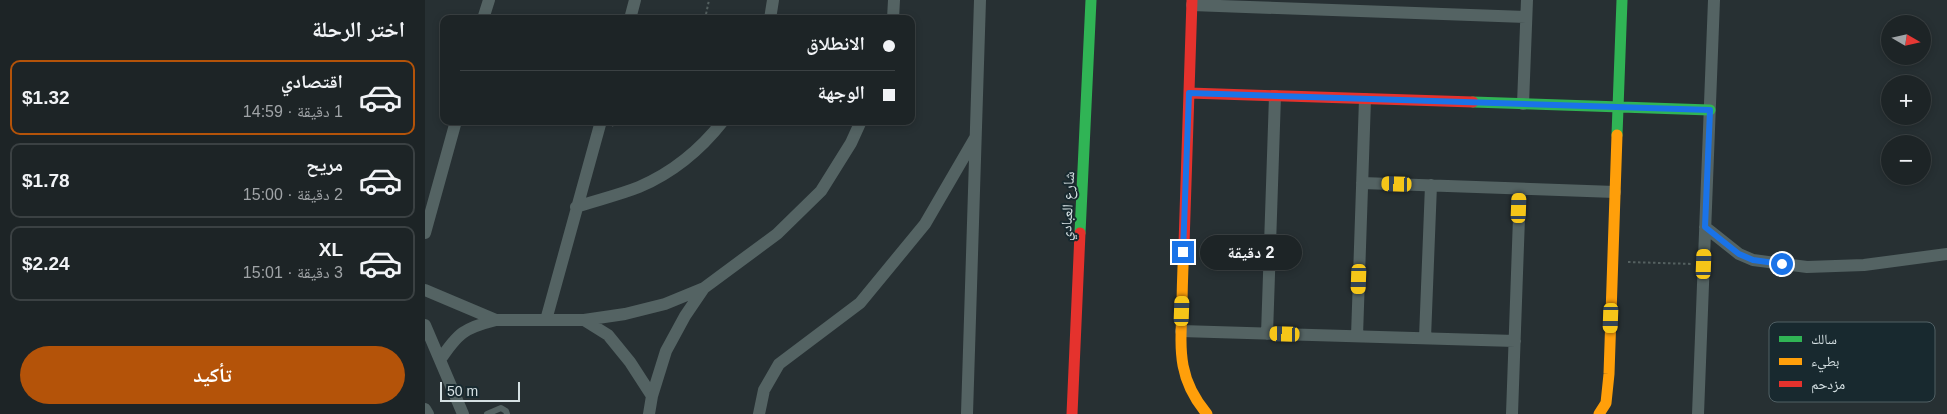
<!DOCTYPE html>
<html lang="ar">
<meta charset="utf-8">
<style>
body{margin:0;font-family:Helvetica,"Noto Naskh Arabic",sans-serif;background:#2a3032;color:#f1f3f6;direction:rtl;height:100vh;display:flex;flex-direction:column;font-size:19px;white-space:nowrap}
*{box-sizing:border-box;margin:0}
p{font-size:16px;color:#a0a4a7}
.icon{flex:none;width:28px;height:28px;fill:none;stroke:currentColor;stroke-width:2;stroke-linecap:round;stroke-linejoin:round}
.map{position:relative;flex:1;overflow:hidden;direction:ltr}
.details{display:flex;flex-direction:column;background:#1d2426;width:425px}
.details>*{flex:none}
.guide{position:absolute;left:15px;top:15px;width:475px;height:110px;border-radius:10px;box-shadow:0 2px 8px #0003,0 0 0 1px #3b4143;direction:rtl;display:grid;align-content:center;height:110px;padding:0 20px;background:#1d2426}
.needle{width:32px;rotate:99deg}
.tools{position:absolute;left:1456px;top:15px;display:grid;gap:10px}
.tools a{display:grid;place-items:center;width:50px;height:50px;border-radius:50%;background:#1d2426;box-shadow:0 2px 8px #0003,0 0 0 1px #3b4143;font-size:25px}
.scale{position:absolute;left:15px;bottom:12px;width:80px;box-sizing:border-box;padding-left:5px;border:2px solid #d5e0e3;border-top:0;font-size:14px;line-height:18px;white-space:nowrap;color:#d5e0e3;-webkit-text-stroke:4px #18292f;paint-order:stroke}
.end{position:absolute;width:22px;height:22px;margin:-11px;border:6px solid #1a73e8;background:#fff;box-shadow:0 0 0 2px #fff}
.from{border-radius:50%}
.bubble{position:absolute;height:35px;border-radius:18px;background:#1d2426;box-shadow:0 2px 8px #0003,0 0 0 1px #3b4143;font-size:16px;font-weight:700;line-height:35px;text-align:center;direction:rtl}
.car{position:absolute;width:15px;height:30px;margin:-15px -8px;border-radius:6px;box-shadow:0 0 4px 1px #0007;background:linear-gradient(#f5c518 24%,#345 0 40%,#f5c518 0 76%,#345 0 86%,#f5c518 0)}
.guide b{display:flex;align-items:center;gap:18px;height:48px;font-size:19px}
.guide b+b{border-top:1px solid #3b4143}
.guide i{width:12px;height:12px;background:#f1f3f6}
ul{padding:0;list-style:none}
li{display:flex;align-items:center;gap:15px;height:75px;margin:0 10px 8px;padding:0 10px;border:2px solid #3b4143;border-radius:10px}
li div{flex:1}
li b{display:block;font-size:19px}
li em{font-style:normal;font-weight:700}
li.on{border-color:#b45309}
li>.icon{width:45px;height:45px;stroke-width:1.5}
h2{padding:0 20px;font-size:22px;line-height:60px}
.button{display:flex;gap:10px;margin-top:auto;padding:10px 20px}
.button a{flex:1;height:58px;border-radius:30px;background:#b45309;color:#fff;font-size:20px;font-weight:700;line-height:58px;text-align:center}
main{display:flex;flex:1;min-height:0}
.map>svg:first-child{display:block}
.lines{fill:none;stroke-linecap:round;stroke-linejoin:round}
.path{stroke:#546060;stroke-width:2;stroke-dasharray:2.5 2.5;stroke-linecap:butt}
.lane{stroke:#546363;stroke-width:6}
.street{stroke:#546363;stroke-width:12}
.fast{stroke:#30b455;stroke-width:11}
.slow{stroke:#ff9f0a;stroke-width:11}
.jam{stroke:#e5322d;stroke-width:11}
.route{stroke:#1a73e8;stroke-width:6}
.labels{text-anchor:middle;dominant-baseline:central;stroke-width:4;stroke-linejoin:round;paint-order:stroke}
.street-label{font-size:15px;fill:#d5e0e3;stroke:#18292f}
.key{fill:#18292f;stroke:#516065;stroke-width:1}
.key-label{font-size:14px;fill:#d5e0e3}
</style>
<main>
<div class="map">
<svg width="1522" height="414" viewBox="0 0 1522 414">
<rect width="100%" height="100%" fill="#273033"/>
<g class="lines">
<path class="path" d="M280 19 284 0
M187 126 194 121
M1203 262 1268 264"/>
<path class="lane" d="M62 414 76 408 81 411 82 414"/>
<path class="street" d="M767 5 1101 17
M58 19 64 0
M205 19 210 0
M345 19 348 0
M468 19 469 0
M1098 104 1102 0
M937 183 1190 192
M151 207C172 200 194 195 214 187 247 173 276 149 298 121
M1280 227 1314 254 1328 260 1382 267 1439 265 1522 254
M0 233 31 121
M0 290 71 320H159L200 314 240 304 279 288
M121 320 176 121
M159 320 183 335 205 362 227 396
M0 325 38 414
M756 331 1090 341
M842 334 850 96
M932 336 940 99
M1000 338 1006 185
M15 360C33 333 39 328 71 320
M0 409 3 414
M224 414 227 396 241 351 260 316 279 288 352 234 396 191 426 143 436 121
M334 414 339 390 354 364 435 303 500 224 550 138
M542 414 555 0
M1087 414 1095 189
M1273 414 1289 0"/>
<path class="fast" d="M1048 102 1285 110
M1192 135 1197 0
M655 233 666 0"/>
<path class="slow" d="M759 244C758 265 757 287 757 309 755 352 753 379 782 414
M1174 414 1181 403 1184 374 1192 135"/>
<path class="jam" d="M764 93 1048 102
M759 244 767 0
M647 414 655 233"/>
</g>
<g class="lines">
<path class="route" d="M758 252 764 93 1285 110 1280 227 1314 254 1328 260 1357 264"/>
</g>
<g class="labels">
<g class="street-label">
<text transform="translate(642 206) rotate(-87)">شارع العبادي</text>
</g>
</g>
<rect x="1344" y="322" width="166" height="80" rx="8" class="key"/>
<rect x="1354" y="336" width="23" height="6" fill="#30b455"/>
<rect x="1354" y="358" width="23" height="7" fill="#ff9f0a"/>
<rect x="1354" y="381" width="23" height="6" fill="#e5322d"/>
<g class="key-label">
<text x="1386" y="344">سالك</text>
<text x="1386" y="366">بطيء</text>
<text x="1386" y="389">مزدحم</text>
</g>
</svg>
<div class="tools">
<a><svg class="needle" viewBox="-14 -14 28 28"><path d="M0-13l5 13h-10z" fill="#e53935"/><path d="M0 13l5-13h-10z" fill="#a0a4a7"/></svg></a>
<a>+</a>
<a>−</a>
</div>
<div class="scale">50 m</div>
<i class="end from" style="left:1357px;top:264px"></i>
<i class="end" style="left:758px;top:252px"></i>
<div class="bubble" style="left:775px;top:235px;width:102px">2 دقيقة</div>
<i class="car" style="left:972px;top:184px;rotate:272deg"></i>
<i class="car" style="left:1094px;top:208px;rotate:2deg"></i>
<i class="car" style="left:1279px;top:264px;rotate:2deg"></i>
<i class="car" style="left:934px;top:279px;rotate:182deg"></i>
<i class="car" style="left:757px;top:311px;rotate:2deg"></i>
<i class="car" style="left:1186px;top:318px;rotate:182deg"></i>
<i class="car" style="left:860px;top:334px;rotate:272deg"></i>
<div class="guide">
<b><i class="from"></i>الانطلاق</b>
<b><i></i>الوجهة</b>
</div>
</div>
<section class="details">
<h2>اختر الرحلة</h2>
<ul>
<li class="on"><svg class="icon" aria-label="car" viewBox="0 0 24 24"><path d="M5 17H2v-5l4-1 3-4h7l3 4 3 1v5h-3M9 17h6M6 11h13"/><circle cx="7" cy="17" r="2"/><circle cx="17" cy="17" r="2"/></svg><div><b>اقتصادي</b><p>1 دقيقة · 14:59</p></div><em>$1.32</em></li>
<li><svg class="icon" aria-label="car" viewBox="0 0 24 24"><path d="M5 17H2v-5l4-1 3-4h7l3 4 3 1v5h-3M9 17h6M6 11h13"/><circle cx="7" cy="17" r="2"/><circle cx="17" cy="17" r="2"/></svg><div><b>مريح</b><p>2 دقيقة · 15:00</p></div><em>$1.78</em></li>
<li><svg class="icon" aria-label="car" viewBox="0 0 24 24"><path d="M5 17H2v-5l4-1 3-4h7l3 4 3 1v5h-3M9 17h6M6 11h13"/><circle cx="7" cy="17" r="2"/><circle cx="17" cy="17" r="2"/></svg><div><b>XL</b><p>3 دقيقة · 15:01</p></div><em>$2.24</em></li>
</ul>
<div class="button"><a>تأكيد</a></div>
</section>
</main>
